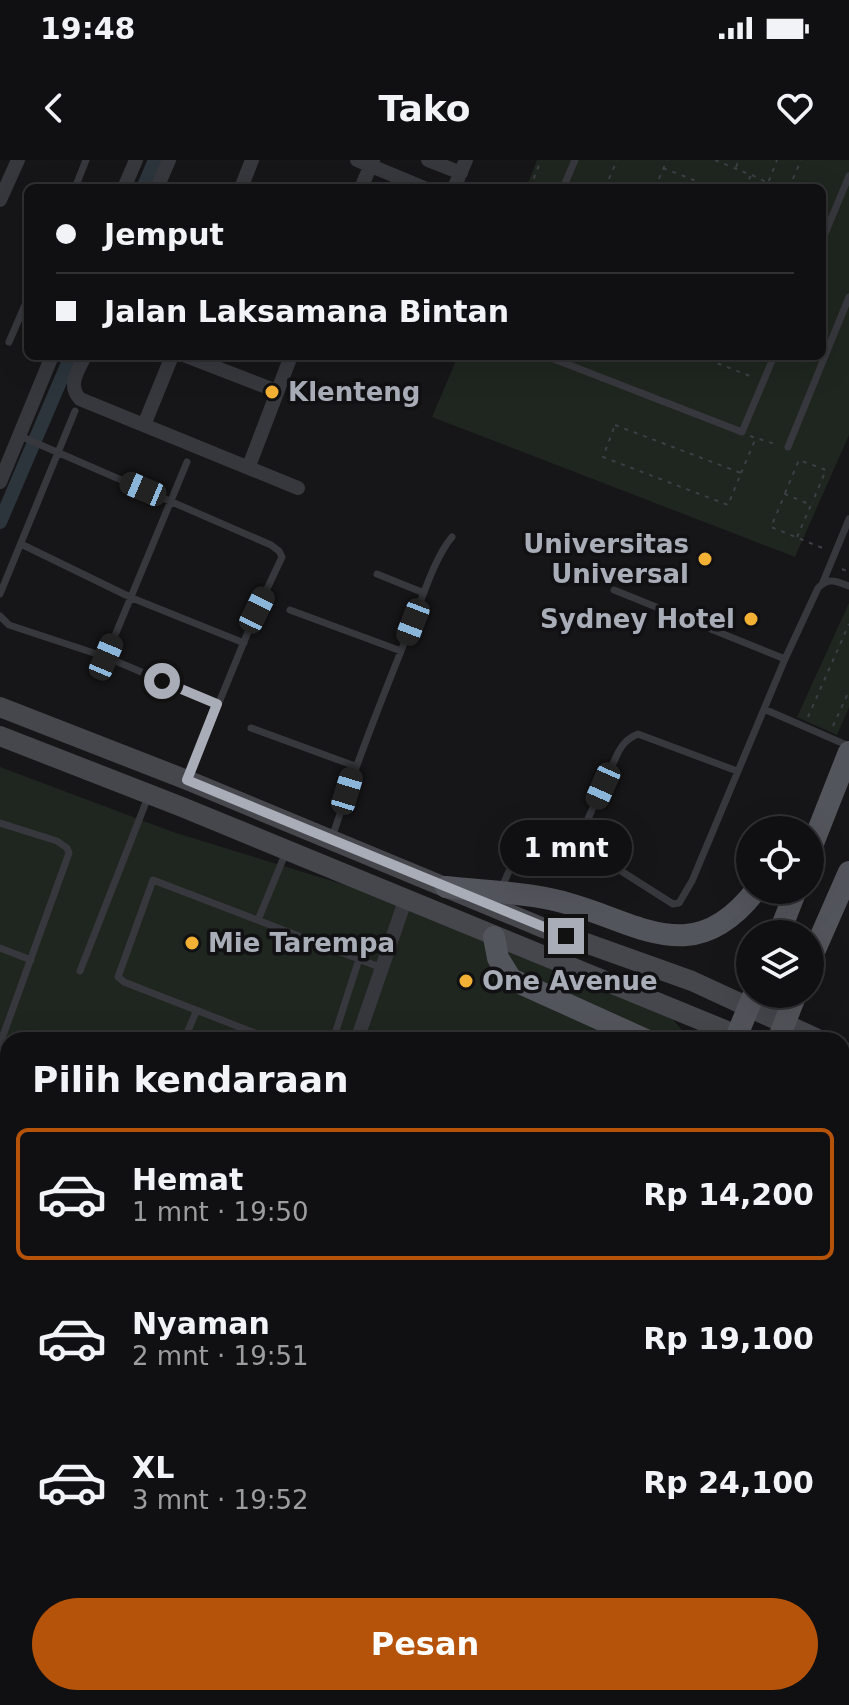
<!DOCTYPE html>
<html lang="id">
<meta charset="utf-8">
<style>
body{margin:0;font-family:"DejaVu Sans",sans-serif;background:#1e1e20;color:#f1f3f6;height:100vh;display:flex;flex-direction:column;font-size:30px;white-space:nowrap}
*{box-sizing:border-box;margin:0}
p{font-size:26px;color:#9c9d9f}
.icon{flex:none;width:44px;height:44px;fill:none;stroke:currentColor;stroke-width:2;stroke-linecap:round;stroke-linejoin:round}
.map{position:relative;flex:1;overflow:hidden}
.panel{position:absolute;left:0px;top:872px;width:850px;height:674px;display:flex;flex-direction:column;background:#101012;border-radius:24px 24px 0 0;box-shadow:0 8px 32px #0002,0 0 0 2px #303032}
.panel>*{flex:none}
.top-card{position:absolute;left:24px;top:24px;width:802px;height:176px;border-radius:12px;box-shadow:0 8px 32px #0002,0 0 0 2px #303032;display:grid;align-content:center;height:176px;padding:0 32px;background:#101012}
.tools{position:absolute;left:736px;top:656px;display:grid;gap:16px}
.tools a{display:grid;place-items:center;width:88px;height:88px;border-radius:50%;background:#101012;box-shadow:0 8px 32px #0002,0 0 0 2px #303032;font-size:40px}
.end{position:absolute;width:36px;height:36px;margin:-18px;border:10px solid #a8adb8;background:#111;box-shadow:0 0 0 4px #111}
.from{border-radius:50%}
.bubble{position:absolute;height:56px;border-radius:28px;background:#101012;box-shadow:0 8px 32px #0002,0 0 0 2px #303032;font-size:26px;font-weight:700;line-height:56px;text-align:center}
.car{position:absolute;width:24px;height:48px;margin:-24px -12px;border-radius:10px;box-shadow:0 0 6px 2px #0007;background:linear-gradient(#222 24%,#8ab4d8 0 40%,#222 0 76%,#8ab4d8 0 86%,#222 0)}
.top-card b{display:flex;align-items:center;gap:28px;height:76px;font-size:30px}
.top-card b+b{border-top:2px solid #303032}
.top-card i{width:20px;height:20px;background:#f1f3f6}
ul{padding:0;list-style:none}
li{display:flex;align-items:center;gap:24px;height:132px;margin:0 16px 12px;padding:0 16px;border:4px solid transparent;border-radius:12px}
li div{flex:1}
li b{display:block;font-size:30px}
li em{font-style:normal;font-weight:700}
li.selected{border-color:#b45309}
li>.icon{width:72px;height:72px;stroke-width:1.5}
h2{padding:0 32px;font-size:36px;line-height:96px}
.primary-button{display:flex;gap:16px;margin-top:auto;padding:16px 32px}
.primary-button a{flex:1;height:92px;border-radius:48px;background:#b45309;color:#fff;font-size:32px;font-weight:700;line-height:92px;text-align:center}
.status{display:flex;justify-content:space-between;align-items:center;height:56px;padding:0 40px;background:#101012;direction:ltr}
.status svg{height:22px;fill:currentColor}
header{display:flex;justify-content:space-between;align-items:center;height:104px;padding:0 32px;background:#101012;font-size:36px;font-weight:700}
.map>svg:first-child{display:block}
.built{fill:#222225}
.green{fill:#1e261f}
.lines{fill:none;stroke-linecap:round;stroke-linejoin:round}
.canal{stroke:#2c353c;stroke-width:14}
.path{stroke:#3d3f44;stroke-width:2;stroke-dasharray:4 6;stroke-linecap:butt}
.service{stroke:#37383d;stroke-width:7}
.minor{stroke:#37383d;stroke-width:14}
.secondary{stroke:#45474d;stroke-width:20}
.primary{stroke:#53555c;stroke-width:22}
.route{stroke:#a8adb8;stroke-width:10}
.poi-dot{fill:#f2b134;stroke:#111113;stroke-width:3}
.labels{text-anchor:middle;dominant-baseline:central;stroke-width:7;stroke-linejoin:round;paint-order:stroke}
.poi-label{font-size:26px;font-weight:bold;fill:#a8adb8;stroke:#111113;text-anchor:start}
</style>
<div class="status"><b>19:48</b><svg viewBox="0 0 49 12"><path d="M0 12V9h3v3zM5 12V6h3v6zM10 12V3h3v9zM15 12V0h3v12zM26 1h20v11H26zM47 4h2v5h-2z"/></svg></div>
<header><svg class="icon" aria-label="back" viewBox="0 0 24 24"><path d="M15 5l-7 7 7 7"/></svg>Tako<svg class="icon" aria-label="heart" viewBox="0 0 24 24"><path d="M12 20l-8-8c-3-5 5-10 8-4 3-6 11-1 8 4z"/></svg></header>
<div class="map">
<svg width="849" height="1545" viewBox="0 0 849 1545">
<rect width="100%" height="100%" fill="#161618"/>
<path class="built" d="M842 942 849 945V1041L846 1040 842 1048Z
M478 1538H627L626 1545H475Z"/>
<path class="green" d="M537 0H849V275L795 397 432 257 458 196H822V28H526Z
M849 443V547L837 575 797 557Z
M0 607 173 672 404 743 649 833 691 880H8V1538H176L171 1545H0Z
M324 1538H434L431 1545H336Z"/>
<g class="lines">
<path class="canal" d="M143 28 155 0
M0 362 71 196"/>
<path class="path" d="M715 0 751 15 745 28
M736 7 739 0
M663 8 714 28
M752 15 768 23 777 0
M530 28 541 0
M605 28 617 0
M655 28 667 0
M789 28 801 0
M699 196 755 218
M615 265 741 313 728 345 603 297Z
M750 276 778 285
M741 313 755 280
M785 333 799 300 826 310 812 343
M797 377 811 345 785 334 771 367 825 389
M842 409 849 412
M808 557 849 464
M833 566 849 531"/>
<path class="service" d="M75 28 86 0
M563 28 575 0
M822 81 849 16
M9 182 28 138
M546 196 742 272 774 196
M20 276 271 385 279 391 282 397 257 450 188 618
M788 287 849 137
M21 384 132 438 244 483
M377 414 424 433
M823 422 849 359
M614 430 785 499
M0 434 75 251
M290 450 401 491
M0 456 9 465 106 497 217 544
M106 497 187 302
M764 549 849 586
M251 568 355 606
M0 663 57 681 67 688 69 693 0 884
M332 678C355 606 383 536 411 466 422 440 434 398 452 377
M577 683 616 597C621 586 626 579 638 574L737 611
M502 727 517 693 527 685 577 683 673 744 679 743 692 721 785 499 818 428C828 417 836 421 849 426
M258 760 286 692
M0 788 31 800
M80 811 148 637
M184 880 196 852
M273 880 124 822 118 817 153 720 382 808
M333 880 359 799
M842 944 849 948
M842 1030 849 1013
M319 1538 331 1545
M174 1545 179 1538
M196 1545 200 1538
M524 1545 527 1538
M614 1545 618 1538"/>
<path class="minor" d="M357 0 424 28
M428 0 461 13
M124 28 136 0
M157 28 169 0
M241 28 252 0
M361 28 373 0
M454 28 466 0
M0 40 18 0
M85 196C78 211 67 225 80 239L298 328
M186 196 277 231
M144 265 172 196
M249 306 291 196
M0 322 52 196
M357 880 405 741
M842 1295 848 1282
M813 1538 820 1545
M10 1545 17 1538"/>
<path class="secondary" d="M0 547 187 620 541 767 692 821 820 880
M0 576 182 647 749 880
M842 891 849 894
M842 924 849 927"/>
<path class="primary" d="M810 691 849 592
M446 727C481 731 517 732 550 739 631 755 689 817 756 730
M779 774 796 730
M494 777 498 798 511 819 646 880
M810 801 849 712
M735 880 754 834
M778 880 796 834
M437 1545 440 1538
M476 1545 479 1538"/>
</g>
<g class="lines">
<path class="route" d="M162 521 217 544 187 620 566 776"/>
</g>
<g class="poi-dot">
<circle cx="272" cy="232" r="8"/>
<circle cx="705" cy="399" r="8"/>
<circle cx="751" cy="459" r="8"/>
<circle cx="192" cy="783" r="8"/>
<circle cx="466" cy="821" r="8"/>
</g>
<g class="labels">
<g class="poi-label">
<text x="288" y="232">Klenteng</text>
<text x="689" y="384" text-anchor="end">Universitas<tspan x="689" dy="30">Universal</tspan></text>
<text x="735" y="459" text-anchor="end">Sydney Hotel</text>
<text x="208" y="783">Mie Tarempa</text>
<text x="482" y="821">One Avenue</text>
</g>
</g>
</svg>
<div class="tools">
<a><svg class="icon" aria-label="locate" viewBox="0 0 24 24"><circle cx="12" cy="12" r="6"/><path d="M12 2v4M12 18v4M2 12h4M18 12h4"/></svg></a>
<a><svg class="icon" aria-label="layers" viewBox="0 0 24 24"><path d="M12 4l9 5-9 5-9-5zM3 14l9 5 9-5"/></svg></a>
</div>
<i class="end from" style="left:162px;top:521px"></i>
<i class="end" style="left:566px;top:776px"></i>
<div class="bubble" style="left:500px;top:660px;width:132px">1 mnt</div>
<i class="car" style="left:143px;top:329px;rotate:293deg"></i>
<i class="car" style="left:257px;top:450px;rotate:26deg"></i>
<i class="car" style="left:413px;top:462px;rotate:201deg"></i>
<i class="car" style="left:106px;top:497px;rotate:23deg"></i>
<i class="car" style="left:603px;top:626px;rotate:204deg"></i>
<i class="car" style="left:347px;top:631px;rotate:17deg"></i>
<div class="top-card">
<b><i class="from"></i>Jemput</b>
<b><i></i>Jalan Laksamana Bintan</b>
</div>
<section class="panel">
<h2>Pilih kendaraan</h2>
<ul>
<li class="selected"><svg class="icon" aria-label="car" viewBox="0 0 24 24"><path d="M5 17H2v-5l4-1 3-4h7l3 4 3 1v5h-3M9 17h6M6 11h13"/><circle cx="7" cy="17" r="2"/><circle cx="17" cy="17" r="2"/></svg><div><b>Hemat</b><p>1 mnt · 19:50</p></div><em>Rp 14,200</em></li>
<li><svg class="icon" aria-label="car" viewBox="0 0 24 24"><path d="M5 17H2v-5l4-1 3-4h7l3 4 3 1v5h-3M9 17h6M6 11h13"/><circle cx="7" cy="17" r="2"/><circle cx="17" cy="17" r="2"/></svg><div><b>Nyaman</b><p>2 mnt · 19:51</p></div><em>Rp 19,100</em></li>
<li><svg class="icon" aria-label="car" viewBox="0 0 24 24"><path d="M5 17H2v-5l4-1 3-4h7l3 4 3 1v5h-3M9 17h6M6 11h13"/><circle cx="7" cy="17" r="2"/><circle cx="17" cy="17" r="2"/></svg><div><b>XL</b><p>3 mnt · 19:52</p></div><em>Rp 24,100</em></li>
</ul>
<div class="primary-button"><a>Pesan</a></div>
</section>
</div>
